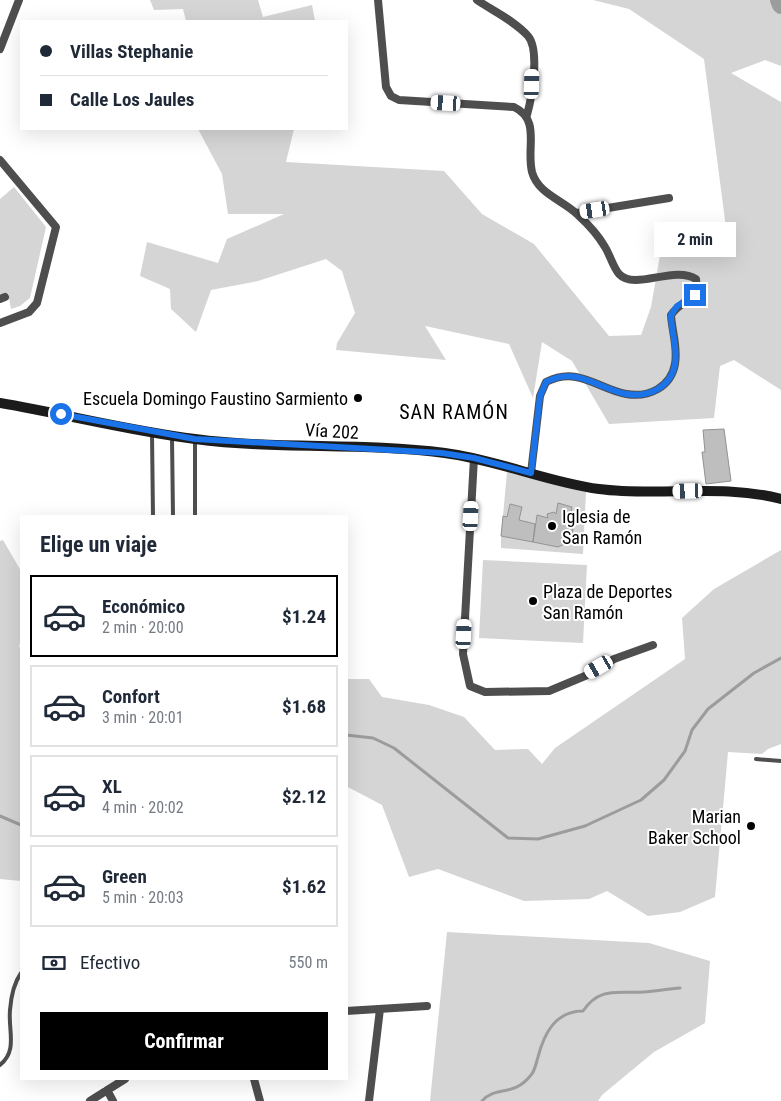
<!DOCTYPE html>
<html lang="es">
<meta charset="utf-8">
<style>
body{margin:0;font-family:"Roboto Condensed",sans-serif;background:#f6f6f7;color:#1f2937;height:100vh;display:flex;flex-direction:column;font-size:19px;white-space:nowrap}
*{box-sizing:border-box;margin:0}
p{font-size:16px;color:#747a83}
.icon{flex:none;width:28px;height:28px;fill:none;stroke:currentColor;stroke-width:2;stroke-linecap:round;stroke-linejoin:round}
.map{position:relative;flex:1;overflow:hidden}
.details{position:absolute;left:20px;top:515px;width:328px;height:565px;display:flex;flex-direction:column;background:#fff;border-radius:0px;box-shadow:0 5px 20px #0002}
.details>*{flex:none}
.hud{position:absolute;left:20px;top:20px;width:328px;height:110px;border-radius:0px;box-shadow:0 5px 20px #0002;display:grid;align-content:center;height:110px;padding:0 20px;background:#fff}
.end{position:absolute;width:22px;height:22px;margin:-11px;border:6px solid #1a73e8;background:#fff;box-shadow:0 0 0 2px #fff}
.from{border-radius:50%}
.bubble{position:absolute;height:35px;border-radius:0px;background:#fff;box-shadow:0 5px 20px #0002;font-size:16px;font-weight:700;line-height:35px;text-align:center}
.car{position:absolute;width:15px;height:30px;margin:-15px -8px;border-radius:6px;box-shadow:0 0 4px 1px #0007;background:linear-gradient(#fff 24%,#345 0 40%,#fff 0 76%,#345 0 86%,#fff 0)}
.hud b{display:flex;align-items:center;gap:18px;height:48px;font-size:19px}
.hud b+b{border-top:1px solid #e0e1e3}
.hud i{width:12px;height:12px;background:#1f2937}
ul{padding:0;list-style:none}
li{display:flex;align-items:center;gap:15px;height:82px;margin:0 10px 8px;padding:0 10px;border:2px solid #e0e1e3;border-radius:0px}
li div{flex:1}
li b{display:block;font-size:19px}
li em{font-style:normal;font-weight:700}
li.active{border-color:#000}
li>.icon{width:45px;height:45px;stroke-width:1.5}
h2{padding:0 20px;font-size:22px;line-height:60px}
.pay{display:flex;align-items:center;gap:12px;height:55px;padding:0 20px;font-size:19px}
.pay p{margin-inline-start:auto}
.button{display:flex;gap:10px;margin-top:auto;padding:10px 20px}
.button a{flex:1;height:58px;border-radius:0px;background:#000;color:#fff;font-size:20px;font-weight:700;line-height:58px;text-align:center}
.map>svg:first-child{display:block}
.green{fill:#d5d5d5}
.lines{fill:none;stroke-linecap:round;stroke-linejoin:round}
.stream{stroke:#9c9c9c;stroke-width:3}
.river{stroke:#9c9c9c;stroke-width:18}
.building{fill:#bebebe;stroke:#929292}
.service{stroke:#4e4e4e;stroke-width:4}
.minor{stroke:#4e4e4e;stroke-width:8}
.secondary{stroke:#1b1b1b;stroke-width:10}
.route{stroke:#1a73e8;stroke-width:6}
.poi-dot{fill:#000;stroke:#fff;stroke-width:2}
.labels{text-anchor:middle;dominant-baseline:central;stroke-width:4;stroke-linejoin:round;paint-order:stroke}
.poi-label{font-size:18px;fill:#000;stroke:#fff;text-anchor:end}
.street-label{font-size:18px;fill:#000;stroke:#fff}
.quarter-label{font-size:20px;letter-spacing:1px;fill:#000;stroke:#fff}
</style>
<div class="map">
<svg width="781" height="1101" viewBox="0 0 781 1101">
<rect width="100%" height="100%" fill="#fff"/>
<path class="green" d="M150 0H258L263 17 312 5 315 21H186L183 9 154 10Z
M593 0H781V66L765 60 731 73 781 102V390L734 360 720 366 714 418 609 424 572 361 542 342 533 398 509 344 425 326 446 360 336 350 337 343 355 313 342 271 326 259 258 281 211 290 196 332 171 309 170 289 140 276 147 242 218 263 227 239 284 214H228L222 174 198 129H294L286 162 444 171 482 214 534 244 609 336 641 335 651 307 660 255 726 228 704 59 629 9Z
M14 187 46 227 30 298 20 306 11 309 8 293 0 296V199Z
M507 472 586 492 583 554 501 548V536L558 547 571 541 573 529 568 528 572 507 559 504 556 514 554 512 547 514 548 518 537 515 535 524 519 520 522 507 510 504 507 517 503 516Z
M3 540 21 571V641L19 646 21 649V881L0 879V541Z
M781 550V744L768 749 762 754 728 752 715 897 680 912 648 916 607 891 589 899 524 901 438 869 409 877 382 805 346 786V679H369L382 697 429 705 464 717 495 750 528 749 542 764 555 748 685 659 682 618 714 589Z
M483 560 587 565 583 643 479 638Z
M447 932 649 943 710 961 705 1023 654 1052 602 1095 598 1101H430Z"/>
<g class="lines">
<path class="stream" d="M346 735 373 738 394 748 508 838 538 839 585 826 641 800 664 780 685 751 692 730 708 709 754 673 781 658
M0 816 21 825
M482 1101C496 1085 513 1098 531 1075 535 1071 536 1063 538 1057 544 1034 555 1011 583 1011 600 986 618 994 644 992 656 991 668 989 680 988"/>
<path class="river" d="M779 0 781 5"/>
</g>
<path class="building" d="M724 429 731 481 706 484 702 452H705L703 430Z
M558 503 572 507 568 528 573 529 571 541 558 547 533 542 537 515 548 518 547 514 554 512 556 514Z
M510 504 522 507 519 520 535 524 533 542 501 536 503 516 507 517Z"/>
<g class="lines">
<path class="service" d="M152 434 153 516
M172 438 173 516
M195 441V516
M756 759 781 761
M0 1065C18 1050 8 1031 10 1010 11 997 14 983 21 973"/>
<path class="minor" d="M378 0 386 87 391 96 399 100 514 107C541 120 526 147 532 172 538 194 563 200 578 215 589 225 598 235 605 247 610 255 613 267 619 274 635 291 674 265 696 279 699 301 682 299 671 315 672 332 678 347 675 364 671 387 649 398 626 394 609 391 593 380 576 377 565 375 556 377 546 382L540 396 531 473
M477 0C493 11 515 21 528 36 540 50 532 97 527 115
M0 49 19 0
M0 160 56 227 37 303 29 312 0 323
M577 213 669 198
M0 299 5 297
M474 458 463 654 470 686 485 692 549 691 585 676 614 659 653 645
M346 1011 427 1006
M254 1079 260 1101
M107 1090 113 1101
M90 1101 125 1079
M369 1101 380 1009"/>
<path class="secondary" d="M0 403C65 414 130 431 195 439 278 450 362 442 445 453 498 460 547 482 599 489 660 497 721 483 781 499"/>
</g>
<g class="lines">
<path class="route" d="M61 414 195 439 442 453 474 458 531 473 540 396 546 382C556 377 565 375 576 377 593 380 609 391 626 394 649 398 671 387 675 364 678 347 671 332 671 315L677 306 695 295"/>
</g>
<g class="poi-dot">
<circle cx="358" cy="398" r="5"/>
<circle cx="552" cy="526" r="5"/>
<circle cx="533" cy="601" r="5"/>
<circle cx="751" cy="826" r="5"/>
</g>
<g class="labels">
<g class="poi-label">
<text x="348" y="398">Escuela Domingo Faustino Sarmiento</text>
<text x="562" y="516" text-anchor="start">Iglesia de<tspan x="562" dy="21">San Ramón</tspan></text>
<text x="543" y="591" text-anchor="start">Plaza de Deportes<tspan x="543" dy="21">San Ramón</tspan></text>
<text x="741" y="816">Marian<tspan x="741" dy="21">Baker School</tspan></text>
</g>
<g class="street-label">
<text transform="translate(332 431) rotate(3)">Vía 202</text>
</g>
<g class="quarter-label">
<text x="454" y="412">SAN RAMÓN</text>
</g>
</g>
</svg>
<i class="end from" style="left:61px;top:414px"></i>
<i class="end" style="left:695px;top:295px"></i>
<div class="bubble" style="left:654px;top:222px;width:82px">2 min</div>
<i class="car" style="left:532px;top:84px;rotate:2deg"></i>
<i class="car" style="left:446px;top:103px;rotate:273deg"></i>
<i class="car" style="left:595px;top:210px;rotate:261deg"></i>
<i class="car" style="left:688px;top:491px;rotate:268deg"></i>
<i class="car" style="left:471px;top:516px;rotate:3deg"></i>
<i class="car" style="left:464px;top:634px;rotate:3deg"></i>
<i class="car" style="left:599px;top:667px;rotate:240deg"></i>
<div class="hud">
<b><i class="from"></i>Villas Stephanie</b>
<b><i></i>Calle Los Jaules</b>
</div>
<section class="details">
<h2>Elige un viaje</h2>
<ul>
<li class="active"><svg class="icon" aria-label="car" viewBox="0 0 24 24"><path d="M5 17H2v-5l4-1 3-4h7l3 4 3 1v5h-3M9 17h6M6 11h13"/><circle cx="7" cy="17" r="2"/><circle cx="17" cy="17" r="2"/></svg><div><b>Económico</b><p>2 min · 20:00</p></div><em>$1.24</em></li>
<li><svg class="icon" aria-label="car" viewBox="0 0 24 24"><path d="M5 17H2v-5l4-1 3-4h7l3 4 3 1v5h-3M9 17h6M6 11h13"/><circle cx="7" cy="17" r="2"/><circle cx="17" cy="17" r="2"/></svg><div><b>Confort</b><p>3 min · 20:01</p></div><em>$1.68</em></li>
<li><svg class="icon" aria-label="car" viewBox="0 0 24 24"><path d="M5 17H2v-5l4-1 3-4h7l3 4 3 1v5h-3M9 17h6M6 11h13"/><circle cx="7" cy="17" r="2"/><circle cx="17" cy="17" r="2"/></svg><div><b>XL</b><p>4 min · 20:02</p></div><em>$2.12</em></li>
<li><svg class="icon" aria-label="car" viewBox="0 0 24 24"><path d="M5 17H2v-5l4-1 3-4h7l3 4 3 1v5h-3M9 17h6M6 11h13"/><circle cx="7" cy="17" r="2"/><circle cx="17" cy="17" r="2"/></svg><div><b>Green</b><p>5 min · 20:03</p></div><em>$1.62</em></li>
</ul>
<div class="pay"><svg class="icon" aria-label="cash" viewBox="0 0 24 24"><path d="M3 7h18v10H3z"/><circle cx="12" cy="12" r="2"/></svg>Efectivo<p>550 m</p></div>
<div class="button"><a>Confirmar</a></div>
</section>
</div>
